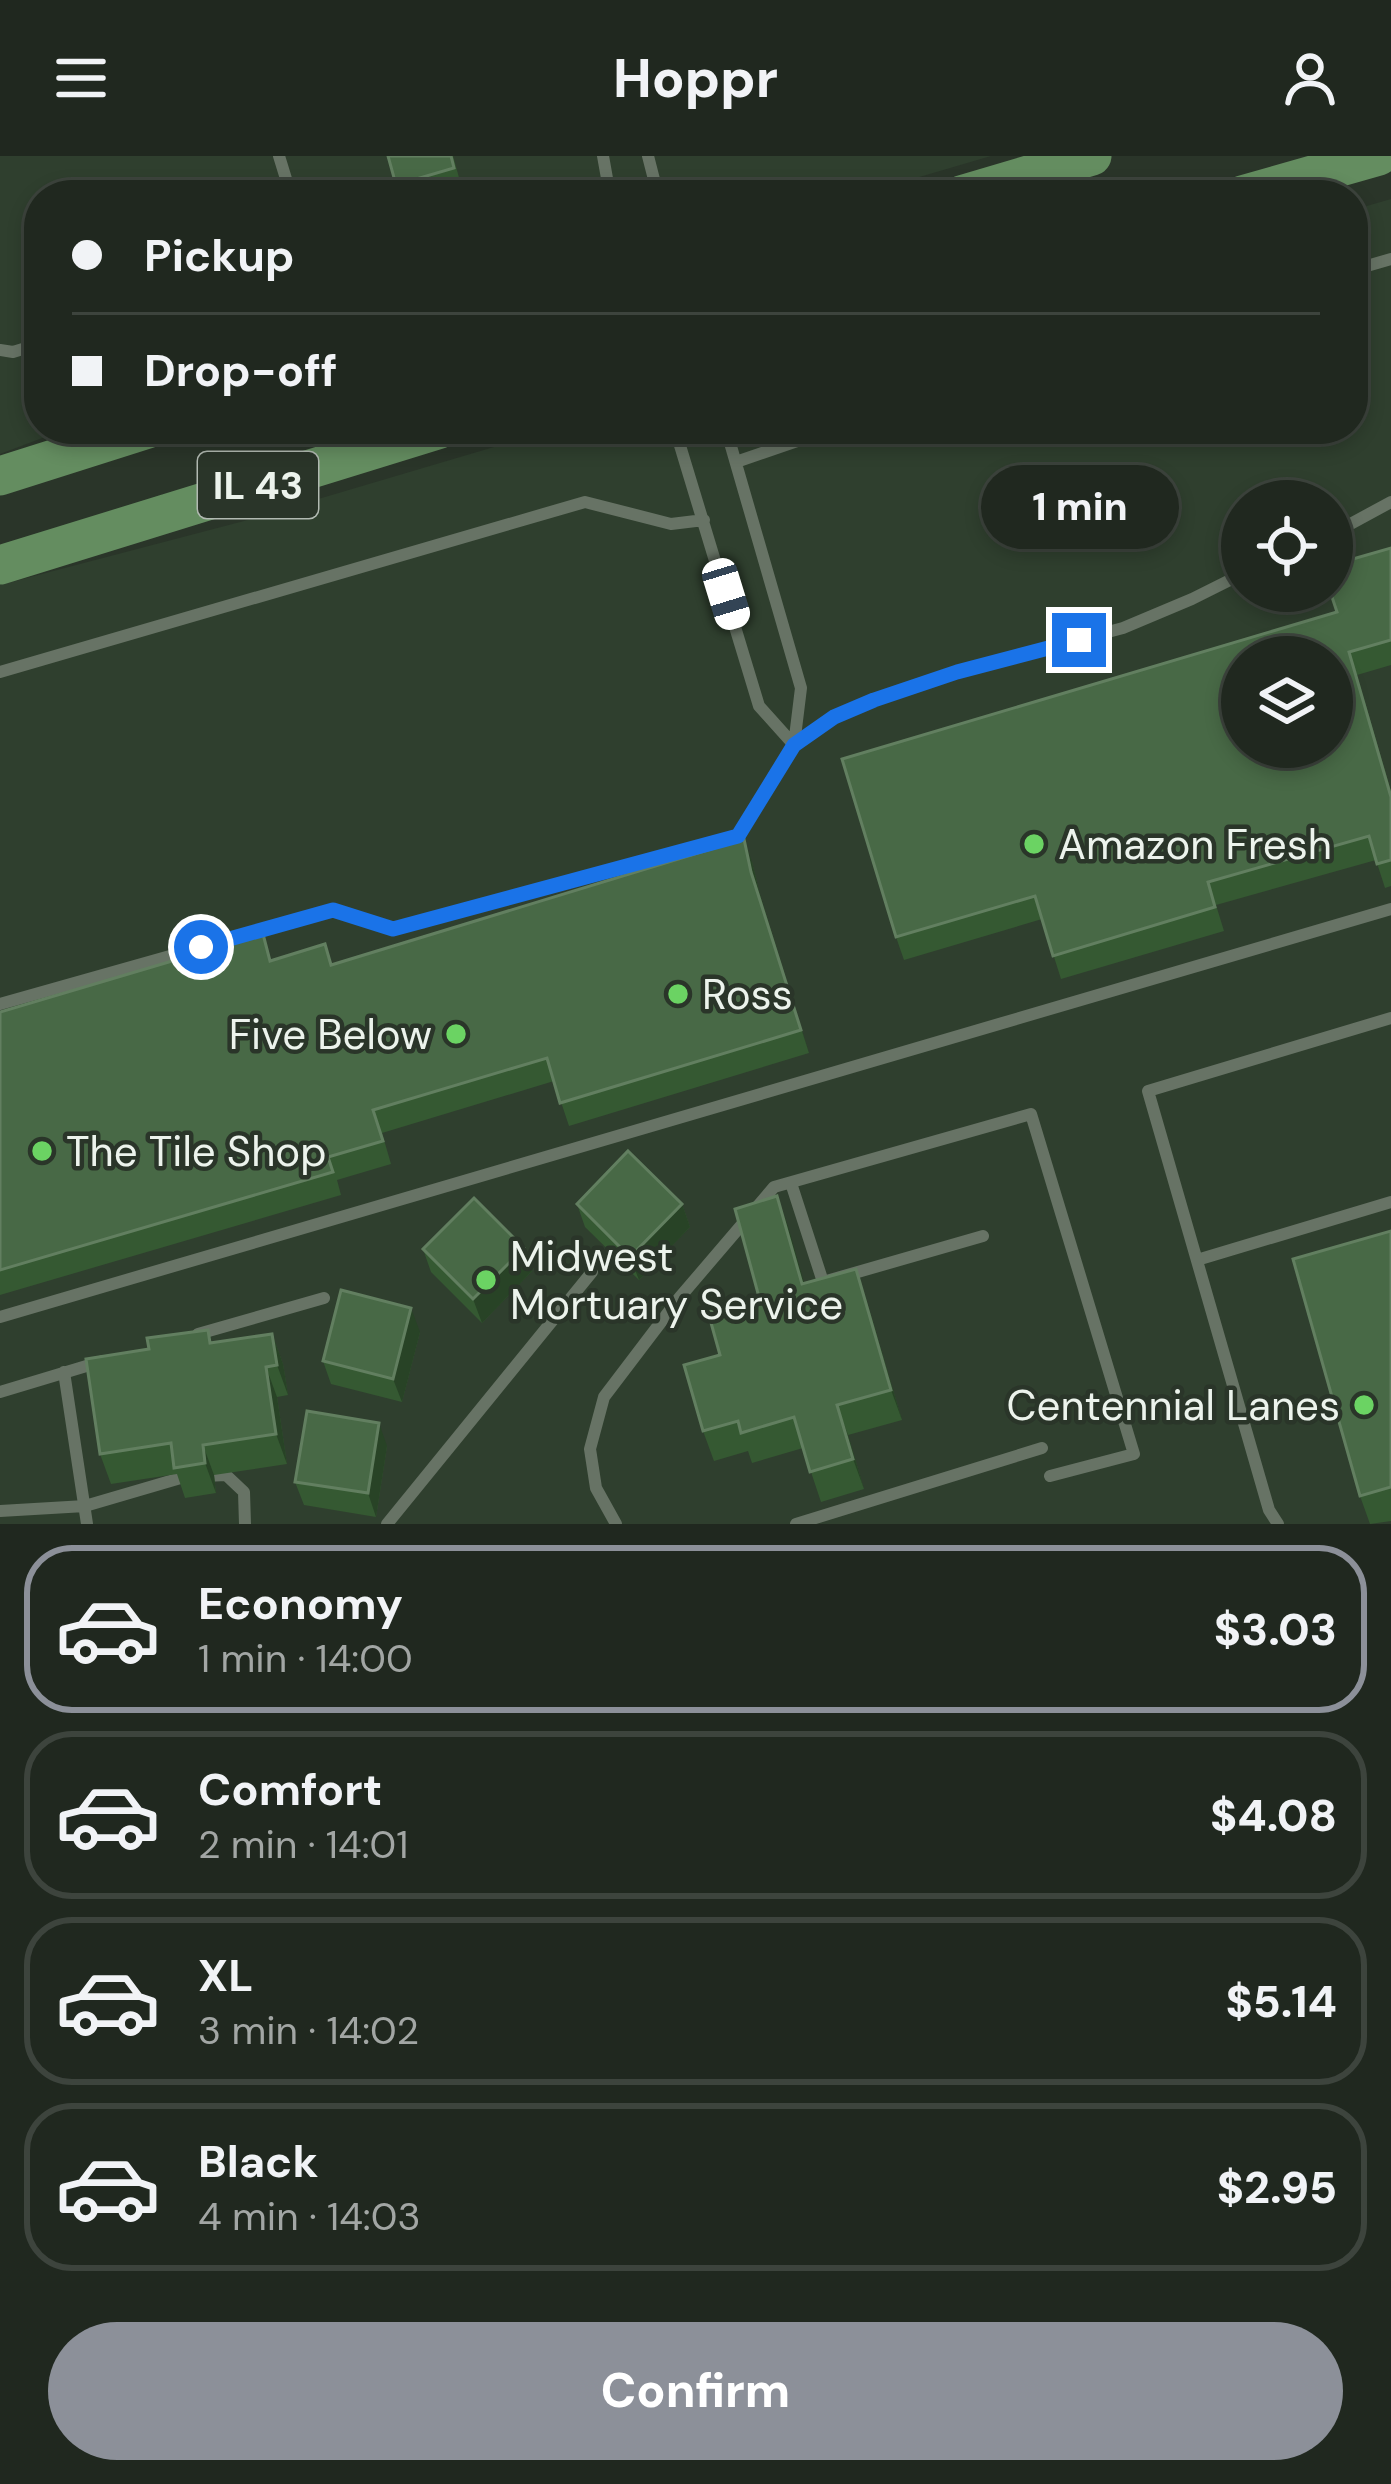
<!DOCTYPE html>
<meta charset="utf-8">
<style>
body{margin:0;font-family:"DM Sans",sans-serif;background:#283028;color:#f1f3f6;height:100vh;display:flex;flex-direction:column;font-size:45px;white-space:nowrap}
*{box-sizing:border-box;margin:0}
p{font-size:39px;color:#a2a6a4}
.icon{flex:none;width:66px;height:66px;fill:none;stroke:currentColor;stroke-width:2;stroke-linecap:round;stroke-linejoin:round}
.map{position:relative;height:1368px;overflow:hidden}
.side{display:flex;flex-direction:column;background:#20281f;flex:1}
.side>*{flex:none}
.hud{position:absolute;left:24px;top:24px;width:1344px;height:264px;border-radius:48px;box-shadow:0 6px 18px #0003,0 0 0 3px #3d443d;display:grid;align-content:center;height:264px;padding:0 48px;background:#20281f}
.tools{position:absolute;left:1221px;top:324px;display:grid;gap:24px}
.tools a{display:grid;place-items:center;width:132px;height:132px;border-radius:50%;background:#20281f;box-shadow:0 6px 18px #0003,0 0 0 3px #3d443d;font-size:60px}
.end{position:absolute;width:54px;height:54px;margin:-27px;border:15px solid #1a73e8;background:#fff;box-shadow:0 0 0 6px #fff}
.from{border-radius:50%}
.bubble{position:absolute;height:84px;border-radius:42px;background:#20281f;box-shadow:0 6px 18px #0003,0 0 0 3px #3d443d;font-size:39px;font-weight:800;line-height:84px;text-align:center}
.car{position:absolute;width:36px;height:72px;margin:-36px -18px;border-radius:15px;box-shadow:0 0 9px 3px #0007;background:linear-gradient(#fff 24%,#345 0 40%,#fff 0 76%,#345 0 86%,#fff 0)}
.hud b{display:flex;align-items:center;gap:42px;height:114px;font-size:45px}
.hud b+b{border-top:3px solid #3d443d}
.hud i{width:30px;height:30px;background:#f1f3f6}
ul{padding:21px 0 0;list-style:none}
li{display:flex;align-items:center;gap:36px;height:168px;margin:0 24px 18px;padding:0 24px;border:6px solid #3d443d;border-radius:48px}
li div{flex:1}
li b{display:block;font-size:45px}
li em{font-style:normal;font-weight:800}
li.active{border-color:#8c9099}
li>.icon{width:108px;height:108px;stroke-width:1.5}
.primary-button{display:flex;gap:24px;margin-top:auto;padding:24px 48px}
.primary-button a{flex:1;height:138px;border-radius:72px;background:#8c9099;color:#fff;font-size:48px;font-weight:800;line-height:138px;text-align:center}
header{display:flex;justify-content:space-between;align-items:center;height:156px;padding:0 48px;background:#20281f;font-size:54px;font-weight:800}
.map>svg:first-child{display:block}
.built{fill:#2f3f2e;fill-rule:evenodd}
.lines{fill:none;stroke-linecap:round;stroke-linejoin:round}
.service{stroke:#677365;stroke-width:12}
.primary{stroke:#648d60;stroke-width:39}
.wall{fill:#355932}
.shaded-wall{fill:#284326}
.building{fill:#486946;stroke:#627f60;stroke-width:3;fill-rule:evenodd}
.route{stroke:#1a73e8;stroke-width:15}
.poi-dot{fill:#6bd363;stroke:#2a3529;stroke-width:4.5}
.labels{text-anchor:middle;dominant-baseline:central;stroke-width:9;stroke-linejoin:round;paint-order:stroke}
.shield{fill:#2a3529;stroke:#b2bab2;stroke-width:3}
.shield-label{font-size:39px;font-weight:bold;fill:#ecf3ec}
.poi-label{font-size:42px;fill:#ecf3ec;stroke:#2a3529;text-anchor:start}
</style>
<header><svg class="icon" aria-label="menu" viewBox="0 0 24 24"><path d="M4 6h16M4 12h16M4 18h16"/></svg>Hoppr<svg class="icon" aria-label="person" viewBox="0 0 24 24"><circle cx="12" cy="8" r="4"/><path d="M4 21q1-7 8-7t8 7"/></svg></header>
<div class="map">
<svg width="1391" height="1368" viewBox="0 0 1391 1368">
<rect width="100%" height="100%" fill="#2a3529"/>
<path class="built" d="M0 0H991L858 39H39V273H66L0 298Z
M1391 43V1368H0V429L244 365 555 273H1353V54ZM1242 345H1332V435H1242ZM1242 501H1332V591H1242Z"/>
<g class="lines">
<path class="service" d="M279 0 291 39
M603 0 610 39
M648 0 658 39
M1353 114 1391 103
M0 194 13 196 39 188
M675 273 759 550 794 589
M726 273 801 532 794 589
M736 306 832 273
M1332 378 1391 346
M0 516 585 346 671 368 704 364
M0 848 333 754 393 773 738 680 794 589 834 561 874 544 957 516 1123 472 1192 443 1242 418
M791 1027 823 1126 983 1080
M1197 1104 1391 1046
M0 1161 1391 753
M198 1178 324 1142
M64 1216 87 1368
M0 1236 103 1205
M0 1355 85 1350 184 1321 226 1319 244 1336 245 1368
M387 1368 592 1116
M616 1368 596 1332 590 1293 604 1241 680 1141 774 1031 1031 958 1134 1298 1050 1320
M796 1368 1042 1292
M1278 1368 1269 1354 1148 935 1391 862"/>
<path class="primary" d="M961 39 1092 0
M1242 39 1379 0
M0 320 148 273
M0 409 440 273"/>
</g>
<path class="wall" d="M388 0H453L463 36 450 39H399Z
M1391 392V509L1357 519 1391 635V730L1385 732 1376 704 1216 749 1224 775 1061 823 1042 763 904 804 896 781 1337 456Z
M752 706 760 739 809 897 569 970 554 925 382 977 391 1008 337 1024 341 1039 0 1139V856L272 804 333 808Z
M777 1040 804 1128 866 1143 902 1264 848 1279 864 1333 821 1346 803 1292 752 1307 748 1295 714 1305 703 1275 720 1199 759 1141Z
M577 1048H682L690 1071 639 1124 585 1071Z
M1391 1075V1365L1370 1368 1360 1340Z
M524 1092 532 1115 482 1167 431 1116 423 1093Z
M420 1176 402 1246 331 1228 323 1205Z
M272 1178 283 1208 288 1239 277 1241 287 1308 214 1319 216 1337 185 1342 177 1318 111 1328 100 1298 213 1186Z
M387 1290 376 1361 304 1349 295 1326Z"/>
<path class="shaded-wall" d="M1349 496 1357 519 1391 641Z
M744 683 752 706 760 739 809 897 751 716Z
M777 1040 788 1070 813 1158 802 1128Z
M682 1048 690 1071 639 1124 630 1101Z
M524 1092 532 1115 482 1167 473 1143Z
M856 1113 866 1143 902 1264 891 1234Z
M411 1152 420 1176 402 1246 393 1223Z
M272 1178 283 1208 288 1239 277 1209Z
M266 1211 277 1241 287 1308 276 1278Z
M837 1249 848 1279 864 1333 853 1303Z
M379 1267 387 1290 376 1361 368 1337Z
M203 1289 214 1319 216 1337 205 1307Z"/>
<path class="building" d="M388 0H451L454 12 396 29Z
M1391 392V484L1349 496 1391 641V704L1377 708 1369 680 1208 726 1215 751 1053 800 1035 740 896 781 842 603 1337 456 1330 435H1332V409ZM1242 501H1332V591H1242Z
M744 683 751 716 801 874 560 947 547 902 373 954 383 985 328 1001 333 1016 0 1114V856L263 778 270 805 325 788 331 809Z
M628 995 682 1048 630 1101 577 1048Z
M777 1040 802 1128 856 1113 891 1234 837 1249 853 1303 810 1316 794 1261 741 1277 738 1265 703 1275 684 1209 720 1199 708 1156 759 1141 735 1053Z
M474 1042 524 1092 473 1143 423 1093Z
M1391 1075V1331L1360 1340 1293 1103Z
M341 1134 411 1152 393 1223 323 1205Z
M208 1174 210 1187 272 1178 277 1209 266 1211 276 1278 203 1289 205 1307 174 1312 171 1287 100 1298 86 1203 149 1193 147 1182Z
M307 1255 379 1267 368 1337 295 1326Z"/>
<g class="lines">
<path class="route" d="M201 791 333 754 393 773 738 680 794 589 834 561 874 544 957 516 1079 484"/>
</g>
<g class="poi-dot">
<circle cx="1034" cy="688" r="12"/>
<circle cx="678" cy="838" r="12"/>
<circle cx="456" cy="878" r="12"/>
<circle cx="42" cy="995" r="12"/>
<circle cx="486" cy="1124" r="12"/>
<circle cx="1364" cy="1249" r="12"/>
</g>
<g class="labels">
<rect class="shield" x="198" y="296" width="120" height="66" rx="9"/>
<g class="shield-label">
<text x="258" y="329">IL 43</text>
</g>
<g class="poi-label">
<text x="1058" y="688">Amazon Fresh</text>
<text x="702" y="838">Ross</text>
<text x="432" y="878" text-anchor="end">Five Below</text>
<text x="66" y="995">The Tile Shop</text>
<text x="510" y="1100">Midwest<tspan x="510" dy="48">Mortuary Service</tspan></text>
<text x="1340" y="1249" text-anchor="end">Centennial Lanes</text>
</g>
</g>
</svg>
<div class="tools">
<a><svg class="icon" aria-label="locate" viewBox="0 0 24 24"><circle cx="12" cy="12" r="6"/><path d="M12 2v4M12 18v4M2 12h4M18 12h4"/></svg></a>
<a><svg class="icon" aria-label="layers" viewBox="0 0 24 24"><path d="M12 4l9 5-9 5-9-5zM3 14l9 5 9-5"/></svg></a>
</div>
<i class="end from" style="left:201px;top:791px"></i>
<i class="end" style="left:1079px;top:484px"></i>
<div class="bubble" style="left:981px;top:309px;width:198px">1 min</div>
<i class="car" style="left:726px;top:438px;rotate:163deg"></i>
<div class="hud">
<b><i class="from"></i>Pickup</b>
<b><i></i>Drop-off</b>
</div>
</div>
<section class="side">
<ul>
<li class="active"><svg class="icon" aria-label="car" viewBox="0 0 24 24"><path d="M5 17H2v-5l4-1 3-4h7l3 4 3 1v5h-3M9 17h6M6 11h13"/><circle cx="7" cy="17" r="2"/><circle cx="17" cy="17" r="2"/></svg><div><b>Economy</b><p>1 min · 14:00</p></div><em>$3.03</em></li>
<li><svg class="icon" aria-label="car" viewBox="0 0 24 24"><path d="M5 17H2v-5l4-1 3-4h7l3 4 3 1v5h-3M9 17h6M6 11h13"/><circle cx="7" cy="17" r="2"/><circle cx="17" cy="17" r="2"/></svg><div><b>Comfort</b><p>2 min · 14:01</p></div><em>$4.08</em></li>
<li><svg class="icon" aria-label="car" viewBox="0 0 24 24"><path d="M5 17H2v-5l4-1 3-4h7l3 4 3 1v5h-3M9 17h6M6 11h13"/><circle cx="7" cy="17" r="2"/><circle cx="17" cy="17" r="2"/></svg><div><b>XL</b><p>3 min · 14:02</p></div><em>$5.14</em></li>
<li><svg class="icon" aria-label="car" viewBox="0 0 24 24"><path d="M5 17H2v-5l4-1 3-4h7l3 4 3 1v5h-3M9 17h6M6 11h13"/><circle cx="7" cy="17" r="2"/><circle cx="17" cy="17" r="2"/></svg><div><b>Black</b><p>4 min · 14:03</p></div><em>$2.95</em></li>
</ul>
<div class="primary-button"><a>Confirm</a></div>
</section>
